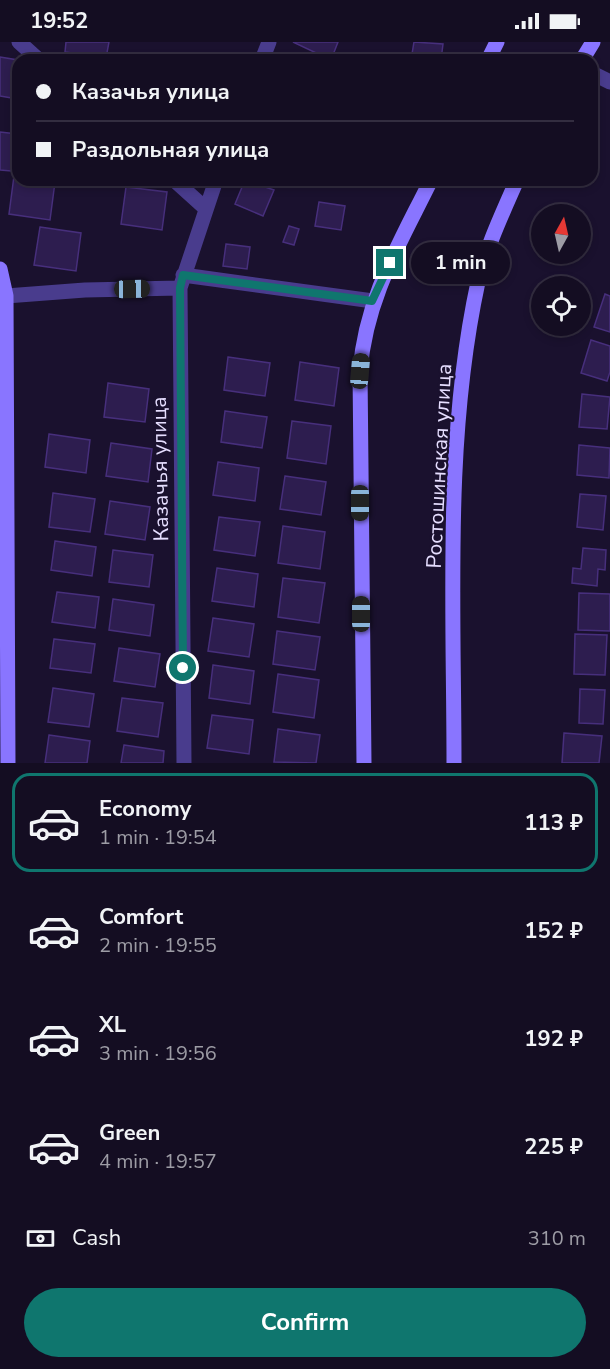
<!DOCTYPE html>
<meta charset="utf-8">
<style>
body{margin:0;font-family:"Nunito Sans",sans-serif;background:#1d162a;color:#f1f3f6;height:100vh;display:flex;flex-direction:column;font-size:22px;white-space:nowrap}
*{box-sizing:border-box;margin:0}
p{font-size:20px;color:#9d9ca5}
.icon{flex:none;width:33px;height:33px;fill:none;stroke:currentColor;stroke-width:2;stroke-linecap:round;stroke-linejoin:round}
.map{position:relative;height:721px;overflow:hidden}
.details{display:flex;flex-direction:column;background:#140d22;flex:1}
.details>*{flex:none}
.guide{position:absolute;left:12px;top:12px;width:586px;height:132px;border-radius:18px;box-shadow:0 3px 9px #0003,0 0 0 2px #332d40;display:grid;align-content:center;height:132px;padding:0 24px;background:#140d22}
.needle{width:39px;rotate:8deg}
.fabs{position:absolute;left:531px;top:162px;display:grid;gap:12px}
.fabs a{display:grid;place-items:center;width:60px;height:60px;border-radius:50%;background:#140d22;box-shadow:0 3px 9px #0003,0 0 0 2px #332d40;font-size:30px}
.end{position:absolute;width:27px;height:27px;margin:-14px;border:8px solid #0f766e;background:#fff;box-shadow:0 0 0 3px #fff}
.from{border-radius:50%}
.bubble{position:absolute;height:42px;border-radius:21px;background:#140d22;box-shadow:0 3px 9px #0003,0 0 0 2px #332d40;font-size:20px;font-weight:700;line-height:42px;text-align:center}
.car{position:absolute;width:18px;height:36px;margin:-18px -9px;border-radius:8px;box-shadow:0 0 4px 2px #0007;background:linear-gradient(#222 24%,#8ab4d8 0 40%,#222 0 76%,#8ab4d8 0 86%,#222 0)}
.guide b{display:flex;align-items:center;gap:21px;height:57px;font-size:22px}
.guide b+b{border-top:2px solid #332d40}
.guide i{width:15px;height:15px;background:#f1f3f6}
ul{padding:10px 0 0;list-style:none}
li{display:flex;align-items:center;gap:18px;height:99px;margin:0 12px 9px;padding:0 12px;border:3px solid transparent;border-radius:18px}
li div{flex:1}
li b{display:block;font-size:22px}
li em{font-style:normal;font-weight:700}
li.current{border-color:#0f766e}
li>.icon{width:54px;height:54px;stroke-width:1.5}
.pay{display:flex;align-items:center;gap:15px;height:66px;padding:0 24px;font-size:22px}
.pay p{margin-inline-start:auto}
.button{display:flex;gap:12px;margin-top:auto;padding:12px 24px}
.button a{flex:1;height:69px;border-radius:36px;background:#0f766e;color:#fff;font-size:24px;font-weight:700;line-height:69px;text-align:center}
.status{display:flex;justify-content:space-between;align-items:center;height:42px;padding:0 30px;background:#140d22;direction:ltr}
.status svg{height:16px;fill:currentColor}
.map>svg:first-child{display:block}
.building{fill:#2d1d4f;stroke:#472f7c;stroke-width:1.5}
.lines{fill:none;stroke-linecap:round;stroke-linejoin:round}
.lane{stroke:#493c8d;stroke-width:8}
.street{stroke:#493c8d;stroke-width:15}
.secondary{stroke:#8975ff;stroke-width:15}
.route{stroke:#0f766e;stroke-width:8}
.labels{text-anchor:middle;dominant-baseline:central;stroke-width:4.5;stroke-linejoin:round;paint-order:stroke}
.street-label{font-size:21px;fill:#e6deff;stroke:#1a112e}
</style>
<div class="status"><b>19:52</b><svg viewBox="0 0 49 12"><path d="M0 12V9h3v3zM5 12V6h3v6zM10 12V3h3v9zM15 12V0h3v12zM26 1h20v11H26zM47 4h2v5h-2z"/></svg></div>
<div class="map">
<svg width="610" height="721" viewBox="0 0 610 721">
<rect width="100%" height="100%" fill="#1a112e"/>
<path class="building" d="M66 0H109L106 16 65 10Z
M293 0H338L331 18Z
M414 0 443 2 441 18H411Z
M0 15 18 18V57L0 54Z
M0 90 17 92 11 129 0 128Z
M14 134 18 135V138L55 140 50 178 9 172Z
M79 138H109L108 142Z
M245 138 274 148 263 174 235 162Z
M351 138H381L380 142Z
M126 145 167 150 162 188 121 182Z
M319 160 345 164 341 188 315 184Z
M289 184 299 187 294 203 283 200Z
M40 185 81 191 76 229 34 223Z
M226 202 250 205 247 227 223 224Z
M605 252 610 254V290L594 285Z
M591 298 610 304V330L607 339 581 331Z
M228 315 270 321 265 354 224 348Z
M300 320 339 326 334 364 295 358Z
M108 341 149 347 145 380 104 375Z
M582 352 610 355 607 387 579 385Z
M225 369 267 375 262 406 221 400Z
M292 379 331 384 326 422 287 416Z
M49 392 90 398 86 431 45 425Z
M111 401 152 407 148 440 106 434Z
M579 403 610 406 609 436 577 433Z
M218 420 259 426 255 459 213 453Z
M285 434 326 440 321 473 280 467Z
M53 451 95 457 90 490 49 485Z
M580 452 606 454 603 488 577 485Z
M110 459 150 465 145 498 105 492Z
M219 475 260 480 255 514 214 508Z
M283 484 325 490 320 527 278 521Z
M55 499 96 505 92 534 51 528Z
M583 506 606 508 605 528 598 527 597 544 572 541 573 526 581 527Z
M113 508 153 513 149 545 109 540Z
M217 526 258 532 254 565 212 559Z
M283 536 325 541 319 581 278 575Z
M57 550 99 555 95 586 52 580Z
M579 551 610 552V589L578 588Z
M113 557 154 563 150 594 109 588Z
M213 576 254 582 249 615 208 609Z
M277 589 320 595 315 628 273 622Z
M575 592 607 593 605 633 574 632Z
M54 597 95 602 91 631 50 626Z
M119 606 160 612 155 645 114 639Z
M213 623 254 629 250 662 209 656Z
M278 632 319 638 314 676 273 670Z
M53 646 94 652 89 685 48 680Z
M580 647 605 648 603 682 579 681Z
M122 656 163 661 158 695 117 689Z
M212 673 253 678 249 712 207 706Z
M278 687 320 693 316 721 274 720Z
M564 691 602 694 599 721H562Z
M49 693 90 699 87 721H45Z
M124 703 164 709 163 721H121Z"/>
<g class="lines">
<path class="lane" d="M563 15 568 18"/>
<path class="street" d="M19 0 39 18
M262 18 269 0
M592 31 610 40
M174 138 205 166
M183 233 373 259
M6 254 85 248 180 246
M184 721 180 246 216 138"/>
<path class="secondary" d="M488 18 497 0
M582 18 593 0
M0 227 6 254 8 721
M364 721 360 329C366 256 399 203 431 138
M454 721C454 562 444 397 478 240 486 206 503 170 517 138"/>
</g>
<g class="lines">
<path class="route" d="M183 626 180 246 183 233 372 259 390 221"/>
</g>
<g class="labels">
<g class="street-label">
<text transform="translate(439 424) rotate(-87)">Ростошинская улица</text>
<text transform="translate(160 427) rotate(-91)">Казачья улица</text>
</g>
</g>
</svg>
<div class="fabs">
<a><svg class="needle" viewBox="-14 -14 28 28"><path d="M0-13l5 13h-10z" fill="#e53935"/><path d="M0 13l5-13h-10z" fill="#9d9ca5"/></svg></a>
<a><svg class="icon" aria-label="locate" viewBox="0 0 24 24"><circle cx="12" cy="12" r="6"/><path d="M12 2v4M12 18v4M2 12h4M18 12h4"/></svg></a>
</div>
<i class="end from" style="left:183px;top:626px"></i>
<i class="end" style="left:390px;top:221px"></i>
<div class="bubble" style="left:411px;top:200px;width:99px">1 min</div>
<i class="car" style="left:132px;top:247px;rotate:89deg"></i>
<i class="car" style="left:360px;top:329px;rotate:5deg"></i>
<i class="car" style="left:360px;top:461px;rotate:180deg"></i>
<i class="car" style="left:361px;top:572px;rotate:0deg"></i>
<div class="guide">
<b><i class="from"></i>Казачья улица</b>
<b><i></i>Раздольная улица</b>
</div>
</div>
<section class="details">
<ul>
<li class="current"><svg class="icon" aria-label="car" viewBox="0 0 24 24"><path d="M5 17H2v-5l4-1 3-4h7l3 4 3 1v5h-3M9 17h6M6 11h13"/><circle cx="7" cy="17" r="2"/><circle cx="17" cy="17" r="2"/></svg><div><b>Economy</b><p>1 min · 19:54</p></div><em>113 ₽</em></li>
<li><svg class="icon" aria-label="car" viewBox="0 0 24 24"><path d="M5 17H2v-5l4-1 3-4h7l3 4 3 1v5h-3M9 17h6M6 11h13"/><circle cx="7" cy="17" r="2"/><circle cx="17" cy="17" r="2"/></svg><div><b>Comfort</b><p>2 min · 19:55</p></div><em>152 ₽</em></li>
<li><svg class="icon" aria-label="car" viewBox="0 0 24 24"><path d="M5 17H2v-5l4-1 3-4h7l3 4 3 1v5h-3M9 17h6M6 11h13"/><circle cx="7" cy="17" r="2"/><circle cx="17" cy="17" r="2"/></svg><div><b>XL</b><p>3 min · 19:56</p></div><em>192 ₽</em></li>
<li><svg class="icon" aria-label="car" viewBox="0 0 24 24"><path d="M5 17H2v-5l4-1 3-4h7l3 4 3 1v5h-3M9 17h6M6 11h13"/><circle cx="7" cy="17" r="2"/><circle cx="17" cy="17" r="2"/></svg><div><b>Green</b><p>4 min · 19:57</p></div><em>225 ₽</em></li>
</ul>
<div class="pay"><svg class="icon" aria-label="cash" viewBox="0 0 24 24"><path d="M3 7h18v10H3z"/><circle cx="12" cy="12" r="2"/></svg>Cash<p>310 m</p></div>
<div class="button"><a>Confirm</a></div>
</section>
